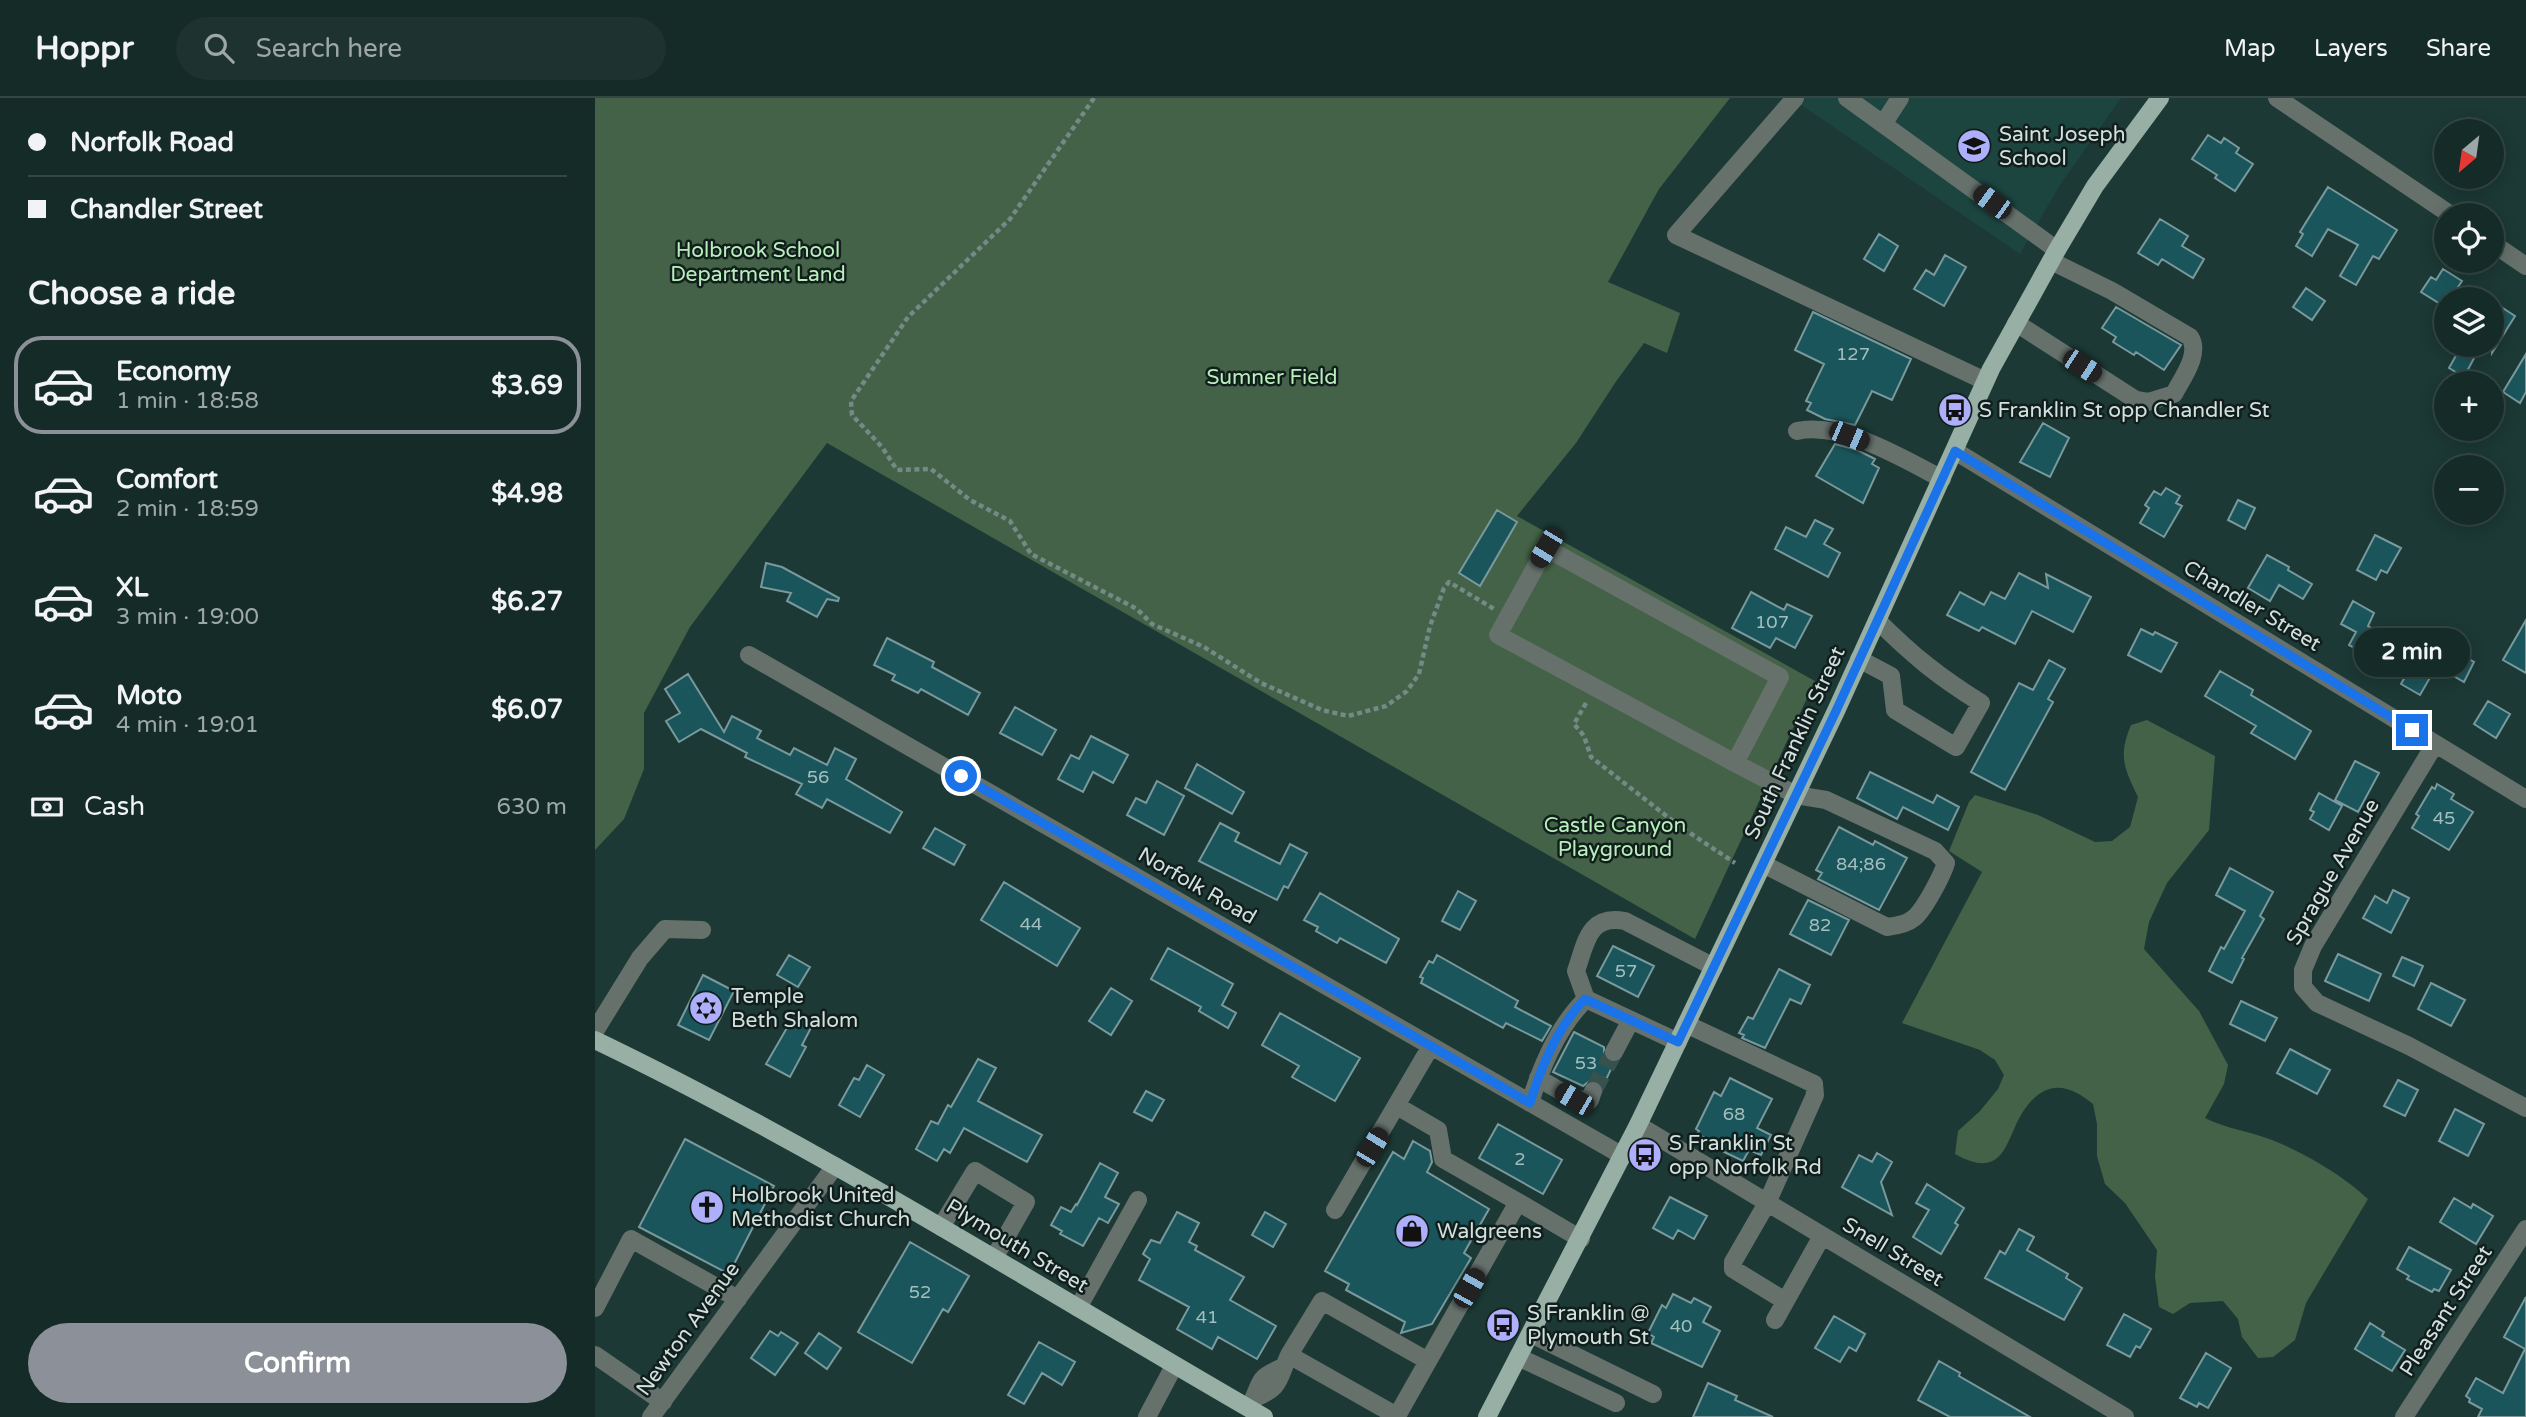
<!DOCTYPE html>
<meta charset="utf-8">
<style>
body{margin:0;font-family:"Varela Round",sans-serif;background:#1e3330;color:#f1f3f6;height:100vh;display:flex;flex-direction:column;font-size:26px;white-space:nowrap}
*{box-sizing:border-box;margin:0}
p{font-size:23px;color:#9da7a8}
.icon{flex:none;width:38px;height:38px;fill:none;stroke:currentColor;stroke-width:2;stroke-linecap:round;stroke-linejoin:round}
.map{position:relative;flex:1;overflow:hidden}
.details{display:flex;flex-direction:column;background:#152b28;width:595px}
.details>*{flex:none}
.guide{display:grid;align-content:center;height:154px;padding:0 28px;background:#152b28}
.needle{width:46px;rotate:209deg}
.buttons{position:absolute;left:1839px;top:21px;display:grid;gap:14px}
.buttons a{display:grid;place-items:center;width:70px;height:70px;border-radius:50%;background:#152b28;box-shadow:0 4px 18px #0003,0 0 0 2px #344745;font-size:35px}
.end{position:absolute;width:32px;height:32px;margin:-16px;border:9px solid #1a73e8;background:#fff;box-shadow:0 0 0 4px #fff}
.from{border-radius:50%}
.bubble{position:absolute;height:49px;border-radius:24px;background:#152b28;box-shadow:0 4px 18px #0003,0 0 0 2px #344745;font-size:23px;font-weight:800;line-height:49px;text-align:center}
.car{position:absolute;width:21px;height:42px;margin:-21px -10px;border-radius:9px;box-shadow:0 0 5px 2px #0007;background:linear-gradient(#222 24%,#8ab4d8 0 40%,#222 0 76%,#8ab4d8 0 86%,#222 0)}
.guide b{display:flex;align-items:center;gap:24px;height:66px;font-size:26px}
.guide b+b{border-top:2px solid #344745}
.guide i{width:18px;height:18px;background:#f1f3f6}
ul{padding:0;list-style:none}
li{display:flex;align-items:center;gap:21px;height:98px;margin:0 14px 10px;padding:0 14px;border:4px solid transparent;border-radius:28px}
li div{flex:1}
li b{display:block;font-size:26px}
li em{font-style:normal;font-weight:800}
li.on{border-color:#8c9099}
li>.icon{width:63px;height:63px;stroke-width:1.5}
h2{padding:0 28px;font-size:32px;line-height:84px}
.pay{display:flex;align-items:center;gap:18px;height:77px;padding:0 28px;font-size:26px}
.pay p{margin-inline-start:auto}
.action{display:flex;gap:14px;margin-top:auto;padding:14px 28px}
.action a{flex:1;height:80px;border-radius:42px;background:#8c9099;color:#fff;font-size:28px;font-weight:800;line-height:80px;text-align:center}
header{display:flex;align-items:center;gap:42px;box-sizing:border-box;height:98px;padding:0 35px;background:#152b28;border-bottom:2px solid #344745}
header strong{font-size:33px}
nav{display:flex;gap:38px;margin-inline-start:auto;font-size:24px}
.search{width:490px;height:63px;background:#1e3330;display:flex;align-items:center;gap:18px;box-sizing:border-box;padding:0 24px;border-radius:38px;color:#9da7a8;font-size:26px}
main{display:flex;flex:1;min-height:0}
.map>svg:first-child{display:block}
.built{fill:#1d4540}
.green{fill:#446247}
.building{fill:#1a555b;stroke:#79999d;stroke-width:2}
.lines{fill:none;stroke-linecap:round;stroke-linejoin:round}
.minor-tunnel{stroke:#37524e;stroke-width:18;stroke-dasharray:18 9;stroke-linecap:butt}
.path{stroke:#738a87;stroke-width:4.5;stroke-dasharray:5 3.5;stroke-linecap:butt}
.minor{stroke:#66716c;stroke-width:18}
.major{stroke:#97afa4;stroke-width:18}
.route{stroke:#1a73e8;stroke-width:9}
.labels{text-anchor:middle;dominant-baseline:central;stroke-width:5;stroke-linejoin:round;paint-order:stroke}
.number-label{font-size:18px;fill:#a3bebd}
.poi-label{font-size:21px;fill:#d1e1de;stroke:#111e1c;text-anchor:start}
.park-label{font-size:21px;fill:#b8efbc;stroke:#111e1c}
.street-label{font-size:21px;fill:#d1e1de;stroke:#111e1c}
</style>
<header>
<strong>Hoppr</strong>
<div class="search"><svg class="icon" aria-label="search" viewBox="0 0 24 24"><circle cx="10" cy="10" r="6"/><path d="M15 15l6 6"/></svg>Search here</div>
<nav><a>Map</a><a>Layers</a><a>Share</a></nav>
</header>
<main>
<section class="details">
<div class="guide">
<b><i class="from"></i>Norfolk Road</b>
<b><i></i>Chandler Street</b>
</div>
<h2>Choose a ride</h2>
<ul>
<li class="on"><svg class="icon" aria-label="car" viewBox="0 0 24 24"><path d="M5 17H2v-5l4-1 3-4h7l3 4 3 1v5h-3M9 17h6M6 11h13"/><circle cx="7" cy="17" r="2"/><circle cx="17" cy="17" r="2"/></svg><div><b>Economy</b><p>1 min · 18:58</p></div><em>$3.69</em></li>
<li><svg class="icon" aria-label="car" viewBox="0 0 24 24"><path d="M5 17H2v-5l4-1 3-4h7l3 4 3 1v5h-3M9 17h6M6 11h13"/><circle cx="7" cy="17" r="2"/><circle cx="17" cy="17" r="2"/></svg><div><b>Comfort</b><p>2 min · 18:59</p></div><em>$4.98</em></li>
<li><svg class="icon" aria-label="car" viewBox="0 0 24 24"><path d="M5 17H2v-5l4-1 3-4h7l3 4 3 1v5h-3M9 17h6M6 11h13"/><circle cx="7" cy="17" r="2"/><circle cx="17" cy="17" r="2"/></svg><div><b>XL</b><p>3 min · 19:00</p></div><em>$6.27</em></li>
<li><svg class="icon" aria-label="car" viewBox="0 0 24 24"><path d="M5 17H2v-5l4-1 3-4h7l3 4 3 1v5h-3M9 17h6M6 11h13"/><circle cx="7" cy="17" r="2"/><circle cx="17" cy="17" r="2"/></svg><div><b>Moto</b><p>4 min · 19:01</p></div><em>$6.07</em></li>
</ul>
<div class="pay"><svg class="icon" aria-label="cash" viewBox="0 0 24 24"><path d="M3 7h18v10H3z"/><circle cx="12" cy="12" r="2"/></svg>Cash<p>630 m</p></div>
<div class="action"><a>Confirm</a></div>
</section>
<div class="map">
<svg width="1931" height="1319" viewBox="0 0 1931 1319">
<rect width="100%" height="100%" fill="#1c3935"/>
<path class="built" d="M1196 0H1526L1465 87 1425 156Z"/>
<path class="green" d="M0 0H1135L1064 91 1013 184 1085 215 1072 255 1049 245 1020 285 981 345 922 418 1220 583 1100 841 232 345 95 529 49 615V671L29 721 0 752Z
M1552 622 1620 658 1614 732 1572 785 1554 824 1549 851 1604 913 1633 967 1629 986 1610 1020C1632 1031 1654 1033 1677 1042 1708 1054 1749 1078 1773 1101L1711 1205 1700 1242 1678 1259 1663 1260 1647 1239 1643 1221 1628 1203 1595 1205 1578 1216 1564 1209 1560 1179 1562 1152 1530 1105 1510 1086 1502 1058V1026L1498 1006C1475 987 1453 981 1432 1008 1410 1035 1414 1086 1360 1056L1363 1033 1385 1013 1403 991 1409 977 1400 962 1385 952 1307 925 1387 774 1354 753 1374 704 1380 697 1443 717 1500 744 1517 743 1535 729 1543 699C1529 670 1523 658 1536 627Z"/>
<path class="building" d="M1613 37 1626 45 1629 40 1644 50 1641 55 1658 66 1640 93 1620 80 1622 77 1597 61Z
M1733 89 1802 132 1784 161 1778 158 1761 187 1745 178 1763 147 1733 131 1717 158 1701 148 1708 136 1705 134Z
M1565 121 1593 138 1587 148 1609 161 1598 180 1567 161 1563 167 1543 155Z
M1284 136 1303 148 1289 173 1269 161Z
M1350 157 1371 169 1349 208 1319 191 1331 172 1339 177Z
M1848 171 1867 183 1855 201H1852L1850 209 1826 194 1836 179 1841 182Z
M1711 190 1730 203 1717 222 1698 209Z
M1897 203 1920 218 1897 255Z
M1521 209 1586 247 1569 272 1541 254 1539 257 1518 244 1521 239 1507 230Z
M1218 214 1316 261 1297 302 1277 293 1260 327 1230 321 1212 312 1216 305 1211 303 1229 266 1200 252Z
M1867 247H1886L1869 279 1854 270Z
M1931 256V294L1925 305 1908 294Z
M1448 325 1474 340 1455 379 1425 364Z
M1240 346 1262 352 1280 361 1277 366 1284 370 1268 405 1221 378Z
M1571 390 1585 398 1581 405 1587 408 1569 439 1545 425 1554 410 1550 407 1559 393 1566 397Z
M1643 402 1660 410 1650 431 1633 422Z
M902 412 922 424 885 488 864 475Z
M1220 422 1238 431 1229 446 1245 455 1233 479 1180 451 1191 429 1211 439Z
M1780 437 1806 450 1792 475 1786 472 1781 482 1762 472Z
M1672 457 1694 469 1693 472 1717 486 1708 501 1684 487 1675 503 1653 490Z
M171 465 187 469 244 500 243 503 232 501 222 519 192 503 196 495 166 489Z
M1424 475 1453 490 1451 476 1496 499 1478 534 1437 513 1420 546 1387 529 1384 533 1352 517 1365 494 1389 507 1396 494 1410 501Z
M1156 494 1189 512 1192 506 1217 518 1200 550 1181 540 1175 550 1137 530Z
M1758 503 1779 515 1773 528 1792 539 1780 561 1754 547 1761 534 1746 526Z
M1931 522V575L1908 562Z
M1546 531 1558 537 1560 534 1582 545 1566 574 1533 557Z
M292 540 339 564 337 569 385 595 373 617 326 591 323 595 297 582 300 577 279 567Z
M1824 554 1844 564 1825 597 1806 586Z
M1861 554 1879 564 1869 584 1850 573Z
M1454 562 1470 571 1453 601 1458 604 1410 692 1376 674 1424 585 1438 592Z
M1625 573 1658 592 1656 597 1716 633 1700 661 1656 635 1661 628 1610 598Z
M93 576 129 634 137 618 166 633 162 640 195 657 199 650 232 667 240 650 261 661 251 681 307 714 295 735 232 701 227 710 201 696 207 686 150 659 152 655 106 631 84 644 71 623 85 615 70 591Z
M1893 603 1915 616 1901 640 1879 626Z
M420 609 461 632 447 657 405 635Z
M496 638 533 657 518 685 498 674 488 694 463 681 476 657 484 661Z
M1760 663 1784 675 1763 714 1740 702Z
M602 666 649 694 637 716 590 690Z
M1275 674 1338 705 1342 697 1364 709 1353 732 1308 709 1302 721 1262 700Z
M562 683 589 698 569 737 532 717 541 700 551 705Z
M1842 686 1859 696 1856 701 1878 714 1854 752 1817 730 1824 718 1821 716 1837 689 1840 691Z
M1724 695 1747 708 1734 732 1715 721 1719 714 1715 712Z
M625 725 644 735 640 743 685 766 695 746 712 755 693 790 689 788 682 802 604 763Z
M1244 729 1278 747 1280 743 1312 760 1284 812 1223 781 1227 775 1221 772Z
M340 730 370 747 359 767 328 750Z
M1635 770 1678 794 1665 818 1669 821 1647 860 1649 861 1637 885 1614 873 1626 849 1629 851 1650 813 1621 797Z
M409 784 485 830 462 868 386 822Z
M1798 792 1814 800 1796 835 1768 820 1780 798 1792 805Z
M863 793 881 803 865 832 847 823Z
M725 795 804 841 791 865 745 840 742 845 721 833 723 829 709 822Z
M1213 802 1254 822 1236 857 1195 836Z
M1018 848 1059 868 1043 899 1002 878Z
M573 850 638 886 627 907 641 915 633 930 604 913 606 909 556 881Z
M1743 856 1786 876 1774 903 1730 883Z
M194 857 215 869 203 889 182 877Z
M842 857 923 903 920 909 956 928 947 943 911 925 908 930 826 885 828 880 825 879 834 863 838 865Z
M1807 859 1828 868 1819 888 1798 878Z
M1184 871 1215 887 1206 906 1195 901 1170 950 1147 940 1149 937 1144 935 1153 919 1158 921Z
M108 877 139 893 114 942 83 927Z
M1836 885 1870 902 1856 928 1823 911Z
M516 890 537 903 516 937 494 923Z
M1646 903 1682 920 1670 943 1635 926Z
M685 915 765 960 740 1003 697 979 704 968 667 947Z
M200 916 218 926 207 947 211 949 195 979 171 966Z
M979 934 1009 949V959L1019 965 1008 988 1002 983 996 982 988 988 958 974Z
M1695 951 1735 972 1722 996 1682 975Z
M383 961 401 970 383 1003 447 1037 432 1064 369 1030 355 1055 349 1051 342 1063 321 1051 336 1023 343 1026 353 1007 356 1009Z
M272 967 289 977 265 1019 244 1007 259 980 264 982Z
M1135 980 1177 1001 1162 1030 1176 1037 1166 1057 1154 1052 1148 1063 1125 1052 1127 1049 1102 1036 1104 1033 1101 1031 1119 994 1126 998Z
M1803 982 1823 992 1810 1018 1789 1008Z
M551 993 569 1002 557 1023 539 1014Z
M1860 1011 1889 1026 1873 1058 1844 1043Z
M903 1026 967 1062 948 1096 884 1060Z
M90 1041 179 1088 134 1176 44 1129Z
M818 1043 835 1053 837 1064 832 1074 894 1111 869 1155 876 1160 837 1226 806 1235 810 1224 751 1192 754 1186 730 1173 798 1054 809 1061Z
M1282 1055 1297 1064 1286 1084 1297 1117 1247 1089 1264 1057 1277 1064Z
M505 1065 523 1075 510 1099 524 1106 513 1125 504 1120 488 1148 465 1136 467 1133 456 1127 466 1109 476 1114 481 1106 482 1107Z
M1332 1086 1369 1110 1360 1125 1363 1127 1346 1156 1318 1139 1334 1112 1321 1105Z
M1075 1099 1112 1118 1099 1141 1083 1132 1078 1141 1058 1130Z
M1859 1100 1876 1110 1878 1106 1898 1118 1881 1146 1845 1124Z
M582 1114 604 1125 594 1144 602 1148 600 1152 649 1179 635 1202 681 1228 662 1261 623 1239 617 1251 582 1231 594 1209 544 1182 555 1161 548 1156 556 1142 565 1145Z
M670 1114 691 1126 678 1149 657 1137Z
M1424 1131 1439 1139 1432 1152 1473 1176 1471 1180 1487 1190 1469 1222 1390 1180 1405 1153 1410 1156Z
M315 1144 374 1178 353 1214 348 1211 317 1265 263 1234Z
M1814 1149 1856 1172 1844 1193 1839 1191 1837 1194 1812 1181 1814 1178 1802 1171Z
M1078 1196 1096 1205 1099 1200 1116 1209 1108 1224 1125 1233 1107 1269 1056 1245 1059 1239 1053 1235 1067 1207 1071 1210Z
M1931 1199V1319H1883L1887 1311 1874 1304 1875 1301 1871 1298 1881 1280 1908 1295 1930 1251 1909 1239Z
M1529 1216 1556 1231 1545 1250 1541 1248 1535 1259 1512 1247Z
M1239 1218 1270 1236 1261 1253 1254 1249 1245 1264 1220 1250Z
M1775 1225 1789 1234 1787 1238 1810 1252 1797 1273 1760 1251Z
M175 1233 183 1238 186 1234 203 1245 180 1277 156 1260Z
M224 1235 246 1250 232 1271 210 1255Z
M444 1244 480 1264 467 1287 447 1275 429 1306 413 1297Z
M1611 1255 1636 1270 1613 1310 1604 1305 1602 1309 1585 1300Z
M1344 1263 1365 1275 1364 1278 1435 1319H1355L1323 1302Z
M1113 1285 1142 1298 1140 1302 1178 1319H1098Z"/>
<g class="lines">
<path class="minor-tunnel" d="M998 993 1019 954"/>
<path class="path" d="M499 0 415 121 313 219 256 303 257 317 287 349 302 372 336 371 375 402 415 423 436 456 542 511 557 526 609 549 666 585 727 612 753 618 791 608 812 593 824 576 835 528 849 490 854 484 899 511
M991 605 979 626 989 638 996 659 1083 727 1140 765"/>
<path class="minor" d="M1200 0 1081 137 1390 283
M1252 0 1462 152
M1682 0 1856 117
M1288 26 1305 0
M1897 145 1931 168
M1421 225 1541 302 1553 304 1579 296C1587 280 1606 256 1595 239L1517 193 1456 163
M1202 333C1246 323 1309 361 1347 381
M1360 353 1931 701
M951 450 1185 579 1140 665 903 537Z
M1282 522C1317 557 1344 579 1386 605L1361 649 1300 612 1296 578
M154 557 1028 1058
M1264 561 1296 578
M1840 646 1718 848 1708 872V889L1722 905 1814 948 1931 1010
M1140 665 1201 697 1231 702 1340 753 1351 765C1347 778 1329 812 1319 820 1312 826 1301 828 1292 829L1168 766
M991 901 981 873C991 845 993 816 1030 823L1119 869
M1091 926 1219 986 1220 997 1172 1105 1138 1164V1171L1190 1203
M0 933 45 860 70 831 107 832
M1019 954 1036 922
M943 980 979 1001 995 1002 998 993
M935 1005C946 969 963 928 991 901L1083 944
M802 1008 843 1032 848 1061 923 1104
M1043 1027 1530 1319
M740 1112 836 948
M346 1129 380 1073 431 1104 399 1160
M0 1210 36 1141 143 1201
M483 1210 543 1102
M1180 1222 1227 1138
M936 1236 1058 1296
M0 1257 68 1304
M694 1257 727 1203 833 1263
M923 1259 1021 1305
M658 1301C687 1289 682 1283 694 1257L802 1318 923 1104 986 1141
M656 1306C668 1281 661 1281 688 1269
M56 1319 240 1068
M552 1319 579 1268
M1809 1319 1931 1131"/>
<path class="major" d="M0 942C231 1053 447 1191 669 1319
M892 1319 1043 1027 1241 613 1396 271 1462 152 1500 88 1565 0"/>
</g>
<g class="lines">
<path class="route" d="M366 678 935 1005C946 969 963 928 990 901L1083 944 1241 613 1360 353 1817 632"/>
</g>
<defs>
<g id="school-disc" transform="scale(1.75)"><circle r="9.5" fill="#adaffb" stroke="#111e1c"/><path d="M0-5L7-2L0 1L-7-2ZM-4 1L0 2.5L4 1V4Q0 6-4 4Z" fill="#111"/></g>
<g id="bus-disc" transform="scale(1.75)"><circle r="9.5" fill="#adaffb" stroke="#111e1c"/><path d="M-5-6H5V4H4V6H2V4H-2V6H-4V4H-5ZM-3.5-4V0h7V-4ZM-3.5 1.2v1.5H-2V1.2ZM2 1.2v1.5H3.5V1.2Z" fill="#111"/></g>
<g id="synagogue-disc" transform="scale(1.75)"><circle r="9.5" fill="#adaffb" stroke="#111e1c"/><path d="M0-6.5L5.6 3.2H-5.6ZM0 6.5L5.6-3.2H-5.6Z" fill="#111"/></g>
<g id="church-disc" transform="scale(1.75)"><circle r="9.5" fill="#adaffb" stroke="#111e1c"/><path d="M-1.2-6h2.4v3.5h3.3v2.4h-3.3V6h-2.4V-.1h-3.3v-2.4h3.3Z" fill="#111"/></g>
<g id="shop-disc" transform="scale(1.75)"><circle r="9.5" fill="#adaffb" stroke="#111e1c"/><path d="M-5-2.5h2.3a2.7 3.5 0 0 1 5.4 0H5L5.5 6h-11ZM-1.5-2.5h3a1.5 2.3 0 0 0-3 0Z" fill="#111"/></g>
</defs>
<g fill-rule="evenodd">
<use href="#school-disc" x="1379" y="48"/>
<use href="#bus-disc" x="1360" y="312"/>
<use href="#synagogue-disc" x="111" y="910"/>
<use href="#bus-disc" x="1050" y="1057"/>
<use href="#church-disc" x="112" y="1109"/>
<use href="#shop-disc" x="817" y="1133"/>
<use href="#bus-disc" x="908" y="1227"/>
</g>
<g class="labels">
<g class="number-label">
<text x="1258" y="256">127</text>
<text x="1177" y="524">107</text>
<text x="223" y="679">56</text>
<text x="1849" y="720">45</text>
<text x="1266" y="766">84;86</text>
<text x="436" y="826">44</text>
<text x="1225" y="827">82</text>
<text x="1031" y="873">57</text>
<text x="991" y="965">53</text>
<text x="1139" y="1016">68</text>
<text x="925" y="1061">2</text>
<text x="325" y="1194">52</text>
<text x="612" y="1219">41</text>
<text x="1086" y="1228">40</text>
</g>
<g class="poi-label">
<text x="1404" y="36">Saint Joseph<tspan x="1404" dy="24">School</tspan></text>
<text x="1384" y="312">S Franklin St opp Chandler St</text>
<text x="136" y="898">Temple<tspan x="136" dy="24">Beth Shalom</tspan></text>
<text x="1074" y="1045">S Franklin St<tspan x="1074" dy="24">opp Norfolk Rd</tspan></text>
<text x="136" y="1097">Holbrook United<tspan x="136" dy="24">Methodist Church</tspan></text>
<text x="842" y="1133">Walgreens</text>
<text x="932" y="1215">S Franklin @<tspan x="932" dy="24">Plymouth St</tspan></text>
</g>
<g class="park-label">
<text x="163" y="152">Holbrook School<tspan x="163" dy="24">Department Land</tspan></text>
<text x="677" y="279">Sumner Field</text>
<text x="1020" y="727">Castle Canyon<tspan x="1020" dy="24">Playground</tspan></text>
</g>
<g class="street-label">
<text transform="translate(1657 508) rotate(31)">Chandler Street</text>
<text transform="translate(1200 645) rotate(-65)">South Franklin Street</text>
<text transform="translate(1738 774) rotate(-60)">Sprague Avenue</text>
<text transform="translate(602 788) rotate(30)">Norfolk Road</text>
<text transform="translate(422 1148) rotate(31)">Plymouth Street</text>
<text transform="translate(1298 1154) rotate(31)">Snell Street</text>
<text transform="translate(1851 1213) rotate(-57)">Pleasant Street</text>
<text transform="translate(93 1231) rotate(-54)">Newton Avenue</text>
</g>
</g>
</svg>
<div class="buttons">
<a><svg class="needle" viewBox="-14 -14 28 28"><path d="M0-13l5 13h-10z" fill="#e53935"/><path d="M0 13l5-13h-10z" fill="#9da7a8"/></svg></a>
<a><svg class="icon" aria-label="locate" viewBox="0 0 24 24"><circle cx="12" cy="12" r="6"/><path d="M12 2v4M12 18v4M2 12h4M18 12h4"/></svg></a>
<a><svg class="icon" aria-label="layers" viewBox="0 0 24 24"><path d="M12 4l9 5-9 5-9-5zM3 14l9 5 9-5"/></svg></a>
<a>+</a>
<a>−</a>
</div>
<i class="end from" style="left:366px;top:678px"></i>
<i class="end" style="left:1817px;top:632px"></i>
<div class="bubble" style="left:1759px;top:530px;width:116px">2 min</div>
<i class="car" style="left:1397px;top:104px;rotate:306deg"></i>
<i class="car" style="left:1487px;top:268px;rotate:123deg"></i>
<i class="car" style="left:1254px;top:338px;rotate:113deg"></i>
<i class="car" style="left:951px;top:450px;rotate:211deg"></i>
<i class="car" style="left:979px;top:1001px;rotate:300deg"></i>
<i class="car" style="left:777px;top:1049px;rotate:31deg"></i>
<i class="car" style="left:874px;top:1190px;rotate:29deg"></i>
</div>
</main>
